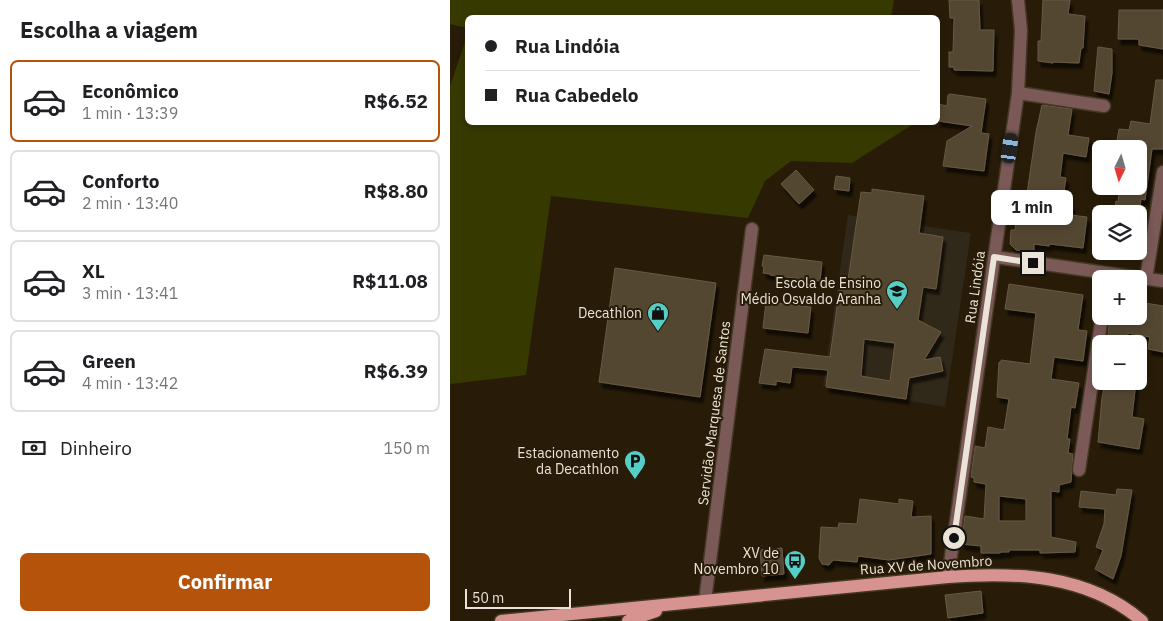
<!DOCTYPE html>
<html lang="pt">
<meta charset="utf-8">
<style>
body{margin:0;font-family:"IBM Plex Sans",sans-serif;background:#f2f2f2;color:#202124;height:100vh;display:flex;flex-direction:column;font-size:19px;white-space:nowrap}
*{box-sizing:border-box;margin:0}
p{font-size:16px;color:#757577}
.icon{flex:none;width:28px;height:28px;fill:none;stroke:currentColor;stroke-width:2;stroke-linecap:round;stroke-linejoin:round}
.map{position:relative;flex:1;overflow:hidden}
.drawer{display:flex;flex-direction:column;background:#fff;width:450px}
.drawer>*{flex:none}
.guide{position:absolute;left:15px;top:15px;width:475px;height:110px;border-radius:8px;box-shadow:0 2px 8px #0003;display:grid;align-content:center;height:110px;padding:0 20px;background:#fff}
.needle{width:32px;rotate:185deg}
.buttons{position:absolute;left:642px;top:140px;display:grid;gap:10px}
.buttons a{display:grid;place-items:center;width:55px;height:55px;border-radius:8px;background:#fff;box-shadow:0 2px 8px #0003;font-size:25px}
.scale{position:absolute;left:15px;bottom:12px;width:106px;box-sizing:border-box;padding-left:5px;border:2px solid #ebe3d7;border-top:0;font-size:14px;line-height:18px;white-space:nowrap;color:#ebe3d7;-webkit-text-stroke:4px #281c08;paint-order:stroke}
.end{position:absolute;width:22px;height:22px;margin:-11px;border:6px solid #ebe3d7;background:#111;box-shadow:0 0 0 2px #111}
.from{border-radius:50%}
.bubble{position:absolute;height:35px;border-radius:8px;background:#fff;box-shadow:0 2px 8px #0003;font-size:16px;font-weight:700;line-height:35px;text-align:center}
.car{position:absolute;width:15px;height:30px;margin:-15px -8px;border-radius:6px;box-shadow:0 0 4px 1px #0007;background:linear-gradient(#222 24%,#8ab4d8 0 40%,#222 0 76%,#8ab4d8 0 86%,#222 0)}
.guide b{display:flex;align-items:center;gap:18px;height:48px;font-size:19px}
.guide b+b{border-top:1px solid #e0e0e0}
.guide i{width:12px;height:12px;background:#202124}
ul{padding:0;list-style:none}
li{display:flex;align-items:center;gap:15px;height:82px;margin:0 10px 8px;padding:0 10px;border:2px solid #e0e0e0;border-radius:8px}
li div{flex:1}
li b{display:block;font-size:19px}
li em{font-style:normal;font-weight:700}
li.active{border-color:#b45309}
li>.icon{width:45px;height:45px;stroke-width:1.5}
h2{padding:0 20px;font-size:22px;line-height:60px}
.pay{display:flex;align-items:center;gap:12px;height:55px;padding:0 20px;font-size:19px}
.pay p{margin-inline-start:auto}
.action{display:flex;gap:10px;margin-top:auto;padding:10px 20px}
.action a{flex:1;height:58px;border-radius:8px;background:#b45309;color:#fff;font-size:20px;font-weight:700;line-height:58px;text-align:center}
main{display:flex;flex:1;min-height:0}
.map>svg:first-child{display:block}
.education{fill:#302818}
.green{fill:#363900}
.building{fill:#534631;stroke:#685a44;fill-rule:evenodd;filter:url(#shadow)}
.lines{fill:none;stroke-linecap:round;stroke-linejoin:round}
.minor-casing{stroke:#433825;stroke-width:15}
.primary-casing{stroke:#433825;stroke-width:15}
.minor{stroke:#7a5957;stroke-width:12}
.primary{stroke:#d79390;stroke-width:12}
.route{stroke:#ebe3d7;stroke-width:6}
.labels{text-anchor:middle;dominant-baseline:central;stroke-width:4;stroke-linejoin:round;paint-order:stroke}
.poi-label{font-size:14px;fill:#ebe3d7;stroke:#281c08;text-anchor:end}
.street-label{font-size:14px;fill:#ebe3d7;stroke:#281c08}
</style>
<main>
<section class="drawer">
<h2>Escolha a viagem</h2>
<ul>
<li class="active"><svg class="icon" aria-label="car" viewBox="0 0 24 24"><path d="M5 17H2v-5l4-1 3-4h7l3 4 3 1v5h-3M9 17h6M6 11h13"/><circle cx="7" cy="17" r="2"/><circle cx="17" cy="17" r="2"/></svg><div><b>Econômico</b><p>1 min · 13:39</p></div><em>R$6.52</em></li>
<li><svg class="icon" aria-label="car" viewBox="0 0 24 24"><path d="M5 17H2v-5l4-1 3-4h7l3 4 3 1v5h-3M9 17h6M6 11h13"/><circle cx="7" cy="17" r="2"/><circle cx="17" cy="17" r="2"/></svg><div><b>Conforto</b><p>2 min · 13:40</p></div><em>R$8.80</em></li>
<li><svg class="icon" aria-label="car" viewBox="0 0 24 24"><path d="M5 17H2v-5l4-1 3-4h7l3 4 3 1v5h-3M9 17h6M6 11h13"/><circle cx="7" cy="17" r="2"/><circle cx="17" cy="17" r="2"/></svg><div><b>XL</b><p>3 min · 13:41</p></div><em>R$11.08</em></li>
<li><svg class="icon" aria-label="car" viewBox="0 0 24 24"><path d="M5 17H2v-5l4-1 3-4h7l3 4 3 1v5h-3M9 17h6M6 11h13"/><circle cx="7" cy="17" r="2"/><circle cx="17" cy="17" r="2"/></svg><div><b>Green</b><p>4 min · 13:42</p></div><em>R$6.39</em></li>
</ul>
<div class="pay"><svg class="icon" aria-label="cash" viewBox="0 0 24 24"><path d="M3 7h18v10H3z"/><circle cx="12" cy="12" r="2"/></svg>Dinheiro<p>150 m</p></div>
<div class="action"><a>Confirmar</a></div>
</section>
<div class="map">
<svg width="713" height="621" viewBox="0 0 713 621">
<defs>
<filter id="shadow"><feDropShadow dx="3" dy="5.5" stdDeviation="1" flood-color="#0009"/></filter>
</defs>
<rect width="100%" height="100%" fill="#281c08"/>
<path class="education" d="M398 215 521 233 495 407 373 386Z"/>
<path class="green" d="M0 0H444L441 17 18 18 17 28 0 24Z
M17 36 18 122 465 123 402 163 341 161 315 181 298 218 101 196 76 375 0 384V86Z"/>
<path class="building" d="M499 0H529L530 30H544L543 71 504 70V67H499V52H503L504 18H500Z
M593 0H620L618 14 635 16 633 48H631L629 63 603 62V63L588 61V41H591Z
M669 10H713V49L689 45V39H668Z
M648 47 662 49V73L659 94 644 91Z
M706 80H713V149H702L695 200 691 199 689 214H664L666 201 668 202 670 186H689V149H675L676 142 667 140 669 129 679 130 681 121 700 124Z
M500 94 536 99 531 133 539 134 534 171 493 166 497 141 522 126 488 121V104L497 106 498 95Z
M592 105 622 109 618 135 639 138 636 157 613 153 610 177 616 178 613 197H616L615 204 622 205 621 215 637 217 633 248 600 244 599 246 584 244V252L566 250 560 244 561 230H565L567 213 574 214 586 132Z
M346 170 364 190 349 204 331 184Z
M386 176 400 178 399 191 384 189Z
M422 189 474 196 469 233 493 237 486 289 473 287 468 320 491 332 474 360 490 357 493 371 459 378 456 399 376 387 378 370 342 367 340 383 326 381V385L309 383 315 349 380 357 390 286 397 287 411 192 422 193ZM414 339 445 343 440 381 411 376Z
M314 255 372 262 370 281 320 275V274L313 273 314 267 312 266Z
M165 268 266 283 250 397 149 382Z
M559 284 633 295 628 330 637 331 633 361 604 357 601 379 629 383 625 408 621 407 617 439H620L618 453 623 454 621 482 609 485V492L601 491V537L626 542 625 552 590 553V550H559V552H551L550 553H531V546L511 544 515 516 534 519 536 484 524 482V478L521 477 525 446 535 448 538 427 554 430 559 399 547 397 549 362 551 363V360L580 364 586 313 555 309ZM549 496 576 499V521H549Z
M316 302 361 307 358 333 313 328Z
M689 302 713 306V352L698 349 700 337 678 333 677 344H657L660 316H689Z
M656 381H686L682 417 694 419 689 449 648 442 652 397Z
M667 489 682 490 671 556 663 579 645 569 653 550 646 547 654 524 655 509 629 507 631 491 666 495Z
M410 499 449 504V499L463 501 461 517 481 516V554L439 560 408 556 407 562 383 560 379 565 372 564 369 558 371 527 388 528 389 523 407 524Z
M332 548 334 574 312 576 310 550Z
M531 591 533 613 498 618 495 595Z"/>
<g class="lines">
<g class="minor-casing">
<path id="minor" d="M568 93 654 106
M545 257 713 281
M696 279 713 172
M629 470 652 316
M498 577 568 93 571 30 568 0
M255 601 302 229"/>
</g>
<g class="primary-casing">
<path id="primary" d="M51 621 498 577C566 572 637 574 692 621
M178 621 206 611"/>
</g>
<use href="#minor" class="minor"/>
<use href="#primary" class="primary"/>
</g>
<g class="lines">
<path class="route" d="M504 538 544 257 583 263"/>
</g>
<defs>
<g id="school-pin" transform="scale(1.125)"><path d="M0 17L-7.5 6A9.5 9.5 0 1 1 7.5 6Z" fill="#55cec5" stroke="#281c08"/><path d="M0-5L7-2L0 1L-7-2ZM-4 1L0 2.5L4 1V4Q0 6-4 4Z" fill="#111"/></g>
<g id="shop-pin" transform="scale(1.125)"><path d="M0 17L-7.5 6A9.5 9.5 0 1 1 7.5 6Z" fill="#55cec5" stroke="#281c08"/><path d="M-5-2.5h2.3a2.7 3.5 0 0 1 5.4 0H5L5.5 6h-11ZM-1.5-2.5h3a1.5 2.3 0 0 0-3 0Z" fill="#111"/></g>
<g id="parking-pin" transform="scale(1.125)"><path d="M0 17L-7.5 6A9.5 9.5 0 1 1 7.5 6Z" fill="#55cec5" stroke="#281c08"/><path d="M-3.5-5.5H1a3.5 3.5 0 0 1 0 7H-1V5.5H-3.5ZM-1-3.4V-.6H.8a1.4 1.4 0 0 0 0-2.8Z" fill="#111"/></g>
<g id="bus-pin" transform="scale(1.125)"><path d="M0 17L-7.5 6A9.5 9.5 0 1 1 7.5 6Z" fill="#55cec5" stroke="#281c08"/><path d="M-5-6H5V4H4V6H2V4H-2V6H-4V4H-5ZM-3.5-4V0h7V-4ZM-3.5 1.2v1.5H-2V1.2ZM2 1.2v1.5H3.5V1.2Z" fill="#111"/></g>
</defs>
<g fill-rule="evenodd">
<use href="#school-pin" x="447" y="291"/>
<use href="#shop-pin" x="208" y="313"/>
<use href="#parking-pin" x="185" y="461"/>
<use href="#bus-pin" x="345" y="561"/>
</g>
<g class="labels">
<g class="poi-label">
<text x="431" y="283">Escola de Ensino<tspan x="431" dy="16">Médio Osvaldo Aranha</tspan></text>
<text x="192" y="313">Decathlon</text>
<text x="169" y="453">Estacionamento<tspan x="169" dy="16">da Decathlon</tspan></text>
<text x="329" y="553">XV de<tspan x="329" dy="16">Novembro 10</tspan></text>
</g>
<g class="street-label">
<text transform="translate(525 287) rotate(-82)">Rua Lindóia</text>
<text transform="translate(264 413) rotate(-83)">Servidão Marquesa de Santos</text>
<text transform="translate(476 565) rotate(-4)">Rua XV de Novembro</text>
</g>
</g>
</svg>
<div class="buttons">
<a><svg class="needle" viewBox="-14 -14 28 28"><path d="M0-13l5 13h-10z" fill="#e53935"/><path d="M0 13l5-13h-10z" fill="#757577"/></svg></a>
<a><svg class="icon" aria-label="layers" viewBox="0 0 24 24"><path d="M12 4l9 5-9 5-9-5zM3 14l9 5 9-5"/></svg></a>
<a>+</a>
<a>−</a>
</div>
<div class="scale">50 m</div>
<i class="end from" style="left:504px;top:538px"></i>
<i class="end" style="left:583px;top:263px"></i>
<div class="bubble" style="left:541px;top:190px;width:82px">1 min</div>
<i class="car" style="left:560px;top:148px;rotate:8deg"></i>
<div class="guide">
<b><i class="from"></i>Rua Lindóia</b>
<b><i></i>Rua Cabedelo</b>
</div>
</div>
</main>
